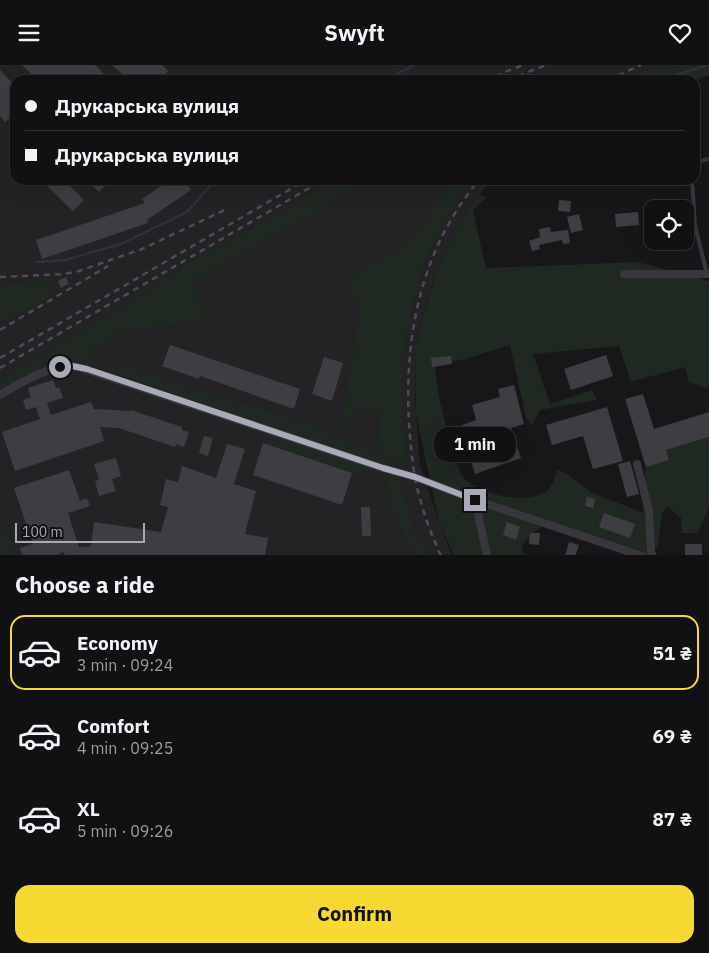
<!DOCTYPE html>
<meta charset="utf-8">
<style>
body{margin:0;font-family:"IBM Plex Sans",sans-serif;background:#1e1e20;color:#f1f3f6;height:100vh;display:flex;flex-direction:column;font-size:19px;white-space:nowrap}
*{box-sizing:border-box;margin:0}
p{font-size:16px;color:#9c9d9f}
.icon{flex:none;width:28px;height:28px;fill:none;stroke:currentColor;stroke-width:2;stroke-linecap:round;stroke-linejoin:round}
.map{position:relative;height:490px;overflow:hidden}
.drawer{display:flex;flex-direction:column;background:#111012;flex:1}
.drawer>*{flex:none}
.hud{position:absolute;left:10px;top:10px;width:690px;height:110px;border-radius:15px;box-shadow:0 5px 20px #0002,0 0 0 1px #303032;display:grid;align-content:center;height:110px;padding:0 15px;background:#111012}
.buttons{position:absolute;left:644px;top:135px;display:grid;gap:10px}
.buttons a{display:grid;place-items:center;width:50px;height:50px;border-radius:10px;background:#111012;box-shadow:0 5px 20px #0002,0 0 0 1px #303032;font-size:25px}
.scale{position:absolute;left:15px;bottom:12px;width:130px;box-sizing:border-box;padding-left:5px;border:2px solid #a8aab8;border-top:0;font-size:14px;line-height:18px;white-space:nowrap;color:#a8aab8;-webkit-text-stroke:4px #121113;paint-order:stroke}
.end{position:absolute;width:22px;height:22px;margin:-11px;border:6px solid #a8aab8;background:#111;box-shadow:0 0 0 2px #111}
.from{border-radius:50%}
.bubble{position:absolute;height:35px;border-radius:15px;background:#111012;box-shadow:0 5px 20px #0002,0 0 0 1px #303032;font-size:16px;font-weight:800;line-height:35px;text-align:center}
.hud b{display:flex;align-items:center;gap:18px;height:48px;font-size:19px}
.hud b+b{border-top:1px solid #303032}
.hud i{width:12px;height:12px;background:#f1f3f6}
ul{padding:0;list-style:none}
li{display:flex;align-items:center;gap:15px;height:75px;margin:0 10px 8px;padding:0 5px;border:2px solid transparent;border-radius:15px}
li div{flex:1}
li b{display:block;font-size:19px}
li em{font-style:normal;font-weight:800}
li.on{border-color:#f6da31}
li>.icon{width:45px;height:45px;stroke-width:1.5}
h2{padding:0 15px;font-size:22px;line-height:60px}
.cta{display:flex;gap:10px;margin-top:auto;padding:10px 15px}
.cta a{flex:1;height:58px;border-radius:15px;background:#f6da31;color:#111;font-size:20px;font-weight:800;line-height:58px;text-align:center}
header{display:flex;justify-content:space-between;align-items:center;height:65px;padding:0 15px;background:#111012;font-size:22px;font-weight:800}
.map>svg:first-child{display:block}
.built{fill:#232225}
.green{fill:#202822;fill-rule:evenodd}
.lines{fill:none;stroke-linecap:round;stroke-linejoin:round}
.stream{stroke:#2c323c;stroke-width:2.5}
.building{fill:#3e3e42}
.lane{stroke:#37373d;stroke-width:4}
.street{stroke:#37373d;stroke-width:8}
.rail{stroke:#4c4c54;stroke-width:2.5;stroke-dasharray:6 5;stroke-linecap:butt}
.route{stroke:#a8aab8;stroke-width:6}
</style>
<header><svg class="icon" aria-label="menu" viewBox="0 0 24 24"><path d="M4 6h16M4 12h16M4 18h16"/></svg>Swyft<svg class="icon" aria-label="heart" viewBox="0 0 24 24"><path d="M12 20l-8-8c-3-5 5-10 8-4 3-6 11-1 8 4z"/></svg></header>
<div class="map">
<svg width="709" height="491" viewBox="0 0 709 491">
<rect width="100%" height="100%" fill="#171618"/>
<path class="built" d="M0 0H709V10L695 15H15V115H491L459 157 433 215 415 281V338L420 400 439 457 452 490 0 491Z"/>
<path class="green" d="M668 0H709V10L688 15H623L629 11Z
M564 10 571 15H533Z
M337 115H388L380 120H359L282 167 191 217 209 254 121 267 93 284 95 296 87 305 60 302 0 330V314L148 226 147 221 167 211 206 188 207 189Z
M455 115H470L443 157 423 201 412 241 402 291V344L407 401 384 391 386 401 352 408 271 381V363L109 306 116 298 319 362 339 374 361 240 343 215 408 178ZM360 343 379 348 378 387 339 374Z
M480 129 486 133 473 145 486 203 638 197 709 216V318L708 324 689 317 685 302 631 317 619 281 533 289 550 339 592 325 597 335 540 345 532 361 526 353 510 280 465 294 435 301C437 332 446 361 455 390 457 397 459 407 463 412 477 430 529 441 548 425 553 420 555 411 557 404L570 411 590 427 644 448 642 433 646 402 666 385 709 372V442L698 468H682L681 453 667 441 662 449 658 481 647 490H642L544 458 521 481 525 490H454L439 457 416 349 415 281 435 210 459 157Z
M52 215 55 223 45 235 0 257V220Z
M389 405 398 410 413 462 428 490H416L385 435Z
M0 466 12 475 17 490H0Z"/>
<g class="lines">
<path class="stream" d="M379 15 389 13 414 0
M658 15 709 0
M37 197 65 195 121 179 187 147 215 115"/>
</g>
<path class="building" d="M22 0H95L110 15H37Z
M112 0H162L168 6 160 15H129Z
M0 5 15 21V48L5 57 0 51Z
M41 115H64L84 135 73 146Z
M87 115H111L99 127Z
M170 115H184L191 125 147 155 148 158 42 194 36 175 145 138 142 134Z
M559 135 571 136 570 147 558 146Z
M651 135 668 136 667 144H651Z
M638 147 639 160 616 162 615 149Z
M579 149 583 165 571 168 567 152Z
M550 162 551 167 568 165 570 178 563 179 562 175 539 180 540 184 532 186 529 176 540 172 539 164Z
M66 212 69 219 61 223 58 216Z
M170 280 300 324 294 344 200 311 199 314 162 301Z
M606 290 613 311 571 325 564 304Z
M451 291 452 299 432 302 431 293Z
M324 292 343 298 332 336 312 329Z
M53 315 56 323 59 322 63 333 47 338 51 350 91 337 94 344 131 346V345L182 362V365L189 367 184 382 176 379 175 382 119 363 100 362 104 376 15 406 2 367 40 354 36 342 26 345 23 335 31 332 28 323Z
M514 320 524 359 511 363 521 393 475 409 469 390 472 389 462 360 476 355 472 340 500 332 498 324Z
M643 329 654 364 709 347V372L666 385 669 395 646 402 625 334Z
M607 342 623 396 593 404 583 371 552 380 546 360Z
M204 371 213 373 208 391 199 388Z
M263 378 352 408 342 440 253 410Z
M227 379 245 384 234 419 256 426 245 469 268 473 265 491H65L64 487 54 491H22L20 483 33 479 14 423 69 405 80 436 87 433 90 441 68 448 79 482 91 481 94 457 161 467 168 442 160 440 166 414 178 417 182 401 216 413Z
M116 393 121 411 112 414 116 426 99 431 95 416 99 414 94 399Z
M630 396 639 429 627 432 618 399Z
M587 432 595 434 593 443 585 441Z
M361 442H370L371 471H362Z
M604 448 635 459 630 473 599 462Z
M507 457 520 462 516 475 503 470Z
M530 468H540L539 480 529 479Z
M569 477 579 480 575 491H565Z
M685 479H702V491H685Z"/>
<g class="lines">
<path class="lane" d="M695 97 709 94
M692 115 695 160 707 209"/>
<path class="street" d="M624 209H709
M0 330C17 319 51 300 71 301 76 301 82 303 87 305L383 403 415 412 475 435 642 491
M637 399 649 446 651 488 653 491
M475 435 487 491"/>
<path class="rail" d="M485 15 523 0
M508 15 546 0
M608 15 641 0
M0 212 64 209 79 206 142 184 229 143
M0 265 108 201
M0 293 306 115
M0 303 323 115
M441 491C433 473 426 456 421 437 413 412 411 385 409 358 404 271 421 184 479 115"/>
</g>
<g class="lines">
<path class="route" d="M60 302 72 301 87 304 383 403 415 412 475 435"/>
</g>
</svg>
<div class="buttons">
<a><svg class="icon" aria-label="locate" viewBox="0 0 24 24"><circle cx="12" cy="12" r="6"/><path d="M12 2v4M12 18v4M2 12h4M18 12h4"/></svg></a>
</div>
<div class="scale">100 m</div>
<i class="end from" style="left:60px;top:302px"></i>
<i class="end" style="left:475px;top:435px"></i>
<div class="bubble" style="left:434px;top:362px;width:82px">1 min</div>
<div class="hud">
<b><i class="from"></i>Друкарська вулиця</b>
<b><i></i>Друкарська вулиця</b>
</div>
</div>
<section class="drawer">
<h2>Choose a ride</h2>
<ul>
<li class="on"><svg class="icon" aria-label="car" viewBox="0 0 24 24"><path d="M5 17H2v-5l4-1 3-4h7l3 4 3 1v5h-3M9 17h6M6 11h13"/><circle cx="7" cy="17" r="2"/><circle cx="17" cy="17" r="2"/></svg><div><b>Economy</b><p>3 min · 09:24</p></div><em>51 ₴</em></li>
<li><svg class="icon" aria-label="car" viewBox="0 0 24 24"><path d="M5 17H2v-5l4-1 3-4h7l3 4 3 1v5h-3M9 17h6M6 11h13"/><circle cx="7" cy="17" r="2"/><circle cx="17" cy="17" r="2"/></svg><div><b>Comfort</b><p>4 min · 09:25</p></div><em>69 ₴</em></li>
<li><svg class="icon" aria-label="car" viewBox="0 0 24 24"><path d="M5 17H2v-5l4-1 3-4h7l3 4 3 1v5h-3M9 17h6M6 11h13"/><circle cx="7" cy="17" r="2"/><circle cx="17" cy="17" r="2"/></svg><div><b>XL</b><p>5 min · 09:26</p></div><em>87 ₴</em></li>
</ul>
<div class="cta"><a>Confirm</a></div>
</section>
